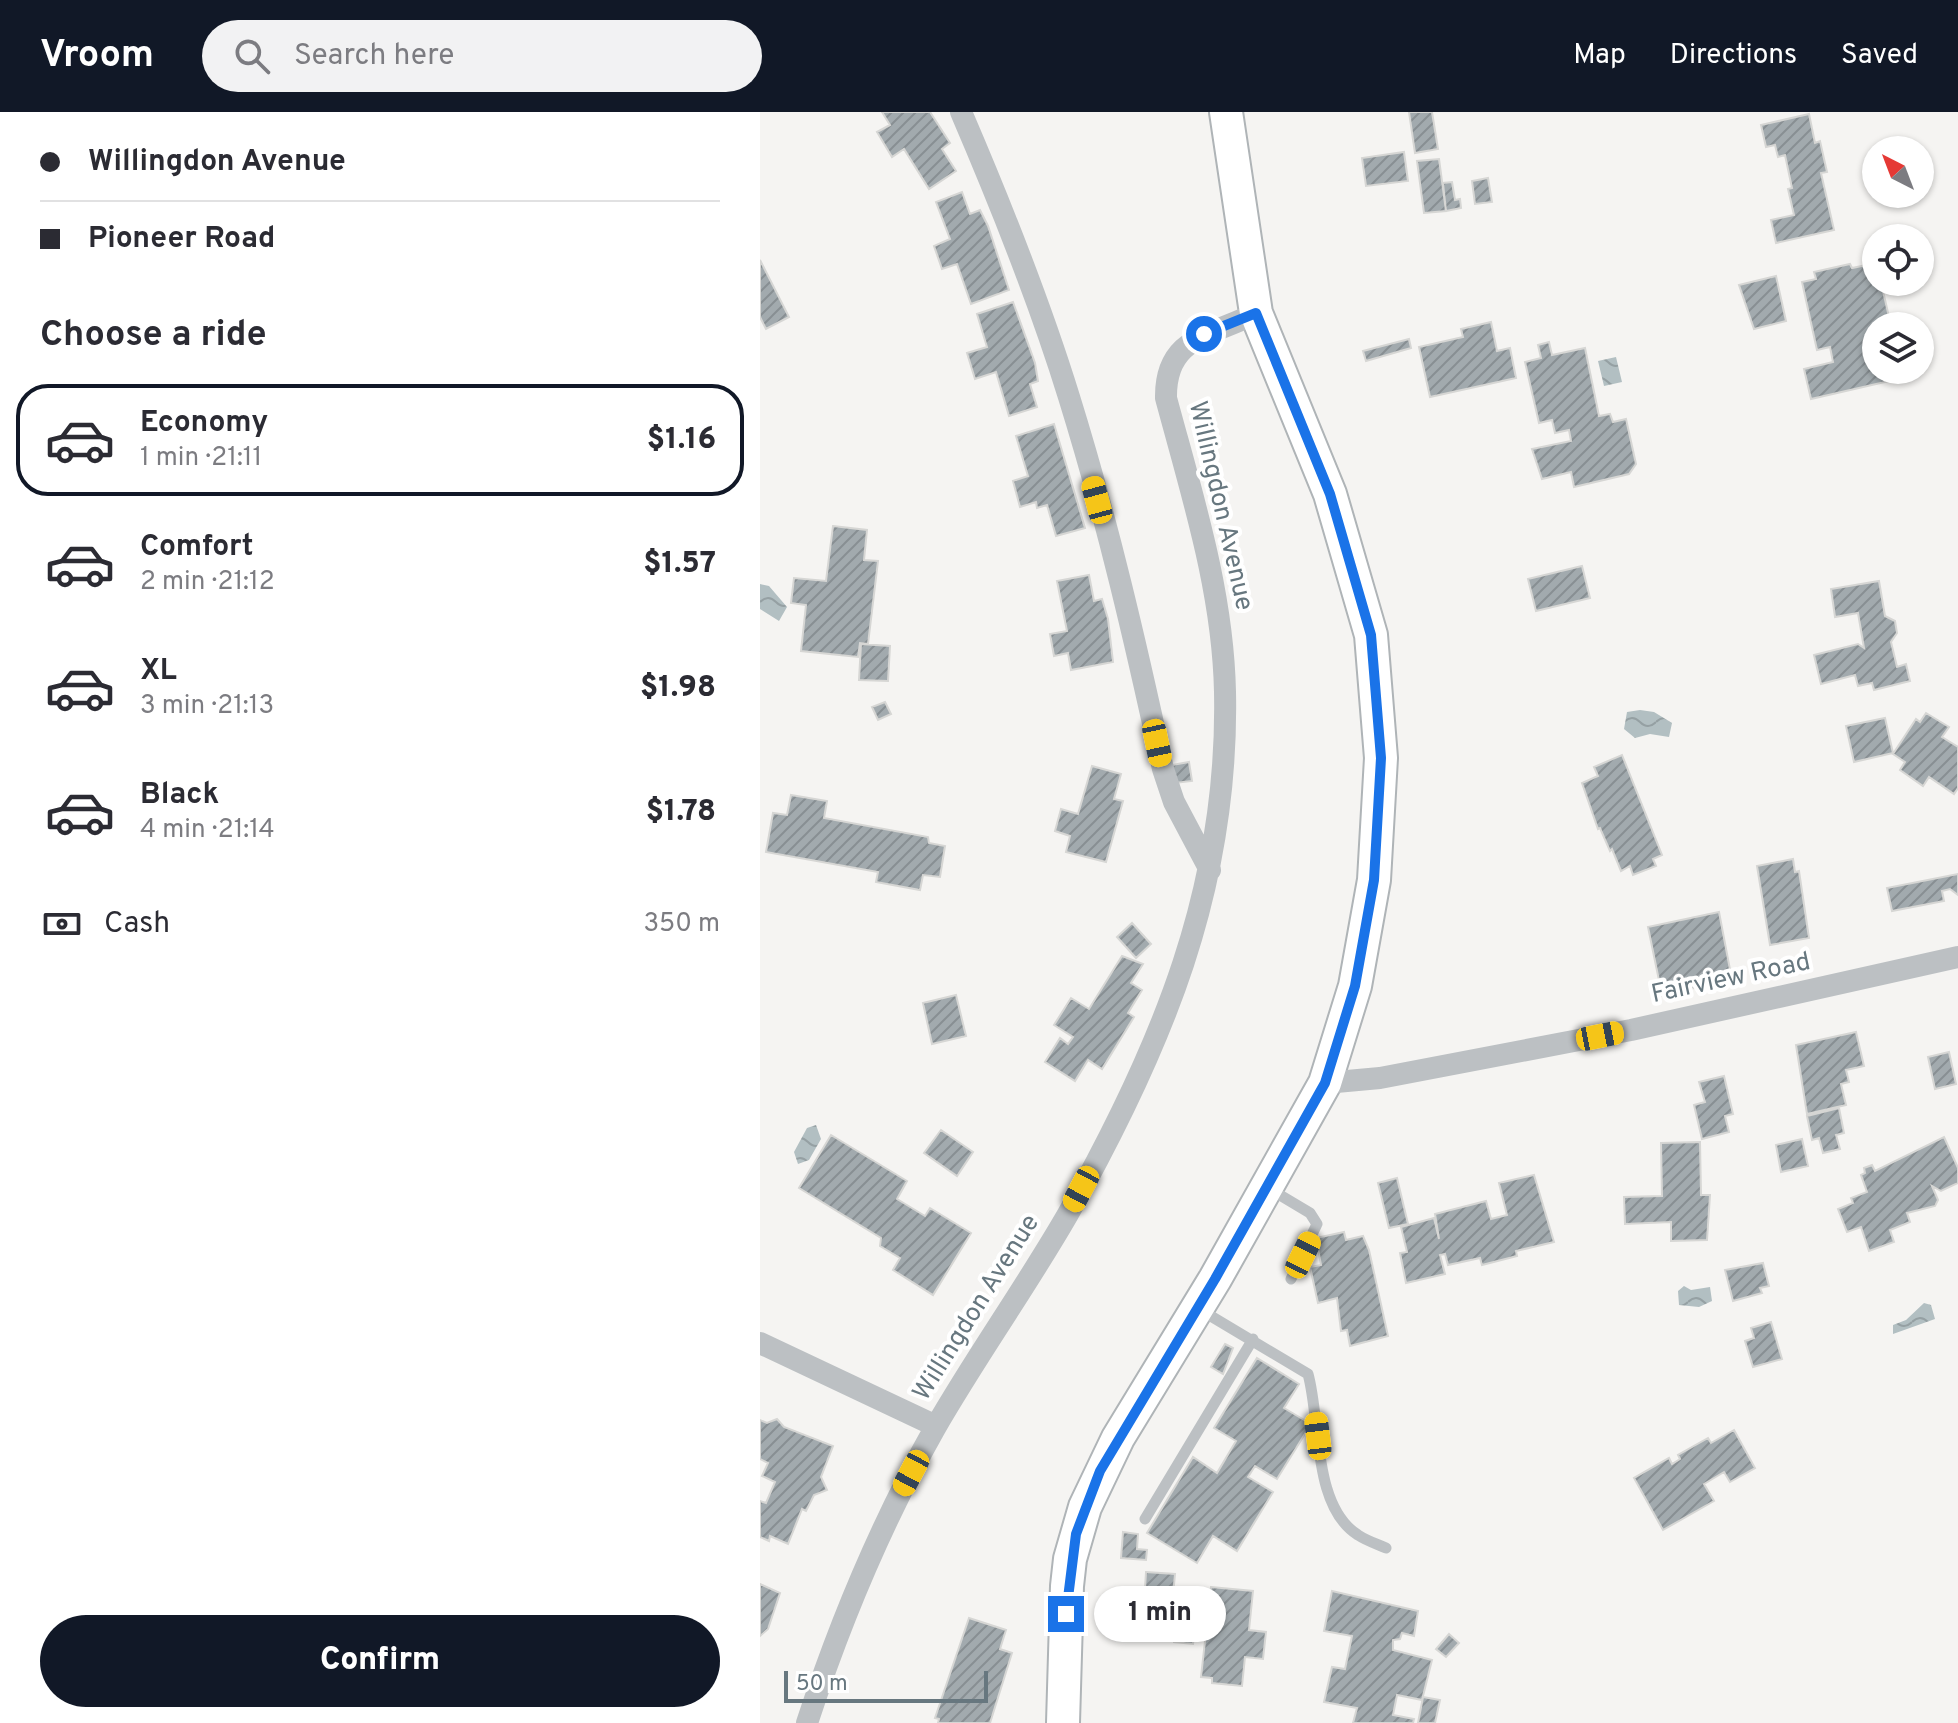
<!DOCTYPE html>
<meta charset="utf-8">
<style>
body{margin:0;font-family:Overpass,sans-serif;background:#f2f2f3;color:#2b2b33;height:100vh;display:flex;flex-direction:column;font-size:30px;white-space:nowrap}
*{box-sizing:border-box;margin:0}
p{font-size:26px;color:#7c7c81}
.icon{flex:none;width:44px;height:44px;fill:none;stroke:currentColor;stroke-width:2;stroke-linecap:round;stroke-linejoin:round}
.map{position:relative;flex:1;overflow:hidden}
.details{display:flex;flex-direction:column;background:#fff;width:760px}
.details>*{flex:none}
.banner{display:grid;align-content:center;height:176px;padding:0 40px;background:#fff}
.needle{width:52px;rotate:318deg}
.buttons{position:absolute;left:1102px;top:24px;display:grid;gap:16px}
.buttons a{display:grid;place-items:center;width:72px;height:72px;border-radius:50%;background:#fff;box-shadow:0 2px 6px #0004;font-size:40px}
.scale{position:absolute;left:24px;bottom:20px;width:204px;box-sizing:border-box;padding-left:8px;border:4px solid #67777f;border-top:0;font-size:22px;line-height:28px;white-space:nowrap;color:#67777f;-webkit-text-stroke:6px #fff;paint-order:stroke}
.end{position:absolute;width:36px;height:36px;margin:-18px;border:10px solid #1a73e8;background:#fff;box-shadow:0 0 0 4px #fff}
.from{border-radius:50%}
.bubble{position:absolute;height:56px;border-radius:28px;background:#fff;box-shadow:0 2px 6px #0004;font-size:26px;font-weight:800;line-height:56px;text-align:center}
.car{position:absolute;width:24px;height:48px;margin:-24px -12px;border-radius:10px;box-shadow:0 0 6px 2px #0007;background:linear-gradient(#f5c518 24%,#345 0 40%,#f5c518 0 76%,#345 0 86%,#f5c518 0)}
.banner b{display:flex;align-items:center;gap:28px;height:76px;font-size:30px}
.banner b+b{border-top:2px solid #e1e1e2}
.banner i{width:20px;height:20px;background:#2b2b33}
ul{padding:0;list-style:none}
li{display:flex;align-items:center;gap:24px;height:112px;margin:0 16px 12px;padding:0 24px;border:4px solid transparent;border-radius:32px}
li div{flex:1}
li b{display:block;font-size:30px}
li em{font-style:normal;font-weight:800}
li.on{border-color:#111827}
li>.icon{width:72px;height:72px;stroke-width:1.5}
h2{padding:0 40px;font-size:36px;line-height:96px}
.pay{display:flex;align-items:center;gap:20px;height:88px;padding:0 40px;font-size:30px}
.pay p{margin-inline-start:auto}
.button{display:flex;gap:16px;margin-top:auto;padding:16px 40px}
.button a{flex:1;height:92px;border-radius:48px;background:#111827;color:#fff;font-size:32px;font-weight:800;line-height:92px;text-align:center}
header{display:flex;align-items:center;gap:48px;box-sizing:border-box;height:112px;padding:0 40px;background:#111827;color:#fff}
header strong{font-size:38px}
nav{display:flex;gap:44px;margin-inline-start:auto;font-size:28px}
.search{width:560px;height:72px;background:#f2f2f3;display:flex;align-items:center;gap:20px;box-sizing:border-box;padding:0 28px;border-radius:44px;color:#7c7c81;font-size:30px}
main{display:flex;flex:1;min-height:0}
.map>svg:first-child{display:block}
.water{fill:url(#water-waves)}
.building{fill:url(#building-hatch);stroke:#d6d6d4;stroke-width:2}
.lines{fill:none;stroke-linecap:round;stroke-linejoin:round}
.secondary-casing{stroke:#afb4b7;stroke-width:36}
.lane{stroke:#bcc0c3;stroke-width:11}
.street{stroke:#bcc0c3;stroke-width:22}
.secondary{stroke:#fff;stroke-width:32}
.route{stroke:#1a73e8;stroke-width:10}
.labels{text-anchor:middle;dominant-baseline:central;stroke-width:8;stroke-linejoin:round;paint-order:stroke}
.street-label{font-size:26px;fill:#67777f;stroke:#fff}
</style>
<header>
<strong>Vroom</strong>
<div class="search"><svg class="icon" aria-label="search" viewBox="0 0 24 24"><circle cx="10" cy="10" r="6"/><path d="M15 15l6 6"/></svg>Search here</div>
<nav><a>Map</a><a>Directions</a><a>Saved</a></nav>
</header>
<main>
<section class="details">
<div class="banner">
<b><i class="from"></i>Willingdon Avenue</b>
<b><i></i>Pioneer Road</b>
</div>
<h2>Choose a ride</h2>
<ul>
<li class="on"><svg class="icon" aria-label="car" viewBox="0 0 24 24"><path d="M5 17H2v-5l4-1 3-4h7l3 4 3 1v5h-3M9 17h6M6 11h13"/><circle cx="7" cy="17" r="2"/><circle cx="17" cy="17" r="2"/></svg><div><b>Economy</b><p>1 min · 21:11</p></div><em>$1.16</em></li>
<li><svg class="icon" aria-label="car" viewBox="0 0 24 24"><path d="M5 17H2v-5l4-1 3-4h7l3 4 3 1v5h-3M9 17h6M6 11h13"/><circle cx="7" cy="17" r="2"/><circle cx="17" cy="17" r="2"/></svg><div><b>Comfort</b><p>2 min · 21:12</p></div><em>$1.57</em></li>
<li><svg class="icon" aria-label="car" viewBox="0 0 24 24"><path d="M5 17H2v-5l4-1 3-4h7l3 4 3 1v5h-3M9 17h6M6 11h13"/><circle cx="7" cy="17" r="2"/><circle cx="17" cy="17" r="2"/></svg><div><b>XL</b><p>3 min · 21:13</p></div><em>$1.98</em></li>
<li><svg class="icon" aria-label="car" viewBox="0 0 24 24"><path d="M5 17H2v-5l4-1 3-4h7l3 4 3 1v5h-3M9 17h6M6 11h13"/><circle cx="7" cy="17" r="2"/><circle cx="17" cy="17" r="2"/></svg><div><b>Black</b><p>4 min · 21:14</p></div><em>$1.78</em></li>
</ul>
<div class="pay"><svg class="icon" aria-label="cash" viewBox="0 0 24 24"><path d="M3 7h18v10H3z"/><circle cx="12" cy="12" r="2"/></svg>Cash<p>350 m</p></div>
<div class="button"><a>Confirm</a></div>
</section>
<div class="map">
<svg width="1198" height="1611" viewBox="0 0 1198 1611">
<defs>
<pattern id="water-waves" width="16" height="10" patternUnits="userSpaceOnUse" patternTransform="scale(2)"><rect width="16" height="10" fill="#b2bfc2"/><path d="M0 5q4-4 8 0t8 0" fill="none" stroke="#95a0a3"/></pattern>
<pattern id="building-hatch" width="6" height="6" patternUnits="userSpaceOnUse" patternTransform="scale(2)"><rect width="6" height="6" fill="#a2aaae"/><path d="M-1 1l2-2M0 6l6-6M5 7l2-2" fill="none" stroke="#888f93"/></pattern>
</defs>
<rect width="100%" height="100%" fill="#f5f4f2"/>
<path class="water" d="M856 245 862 270 844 274 838 249Z
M0 472 9 474 27 495 19 509 0 497Z
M880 598 894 600 912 611 909 625 890 622 875 626 864 617 867 600Z
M56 1013 61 1027 49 1048 38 1052 34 1040 47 1016Z
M924 1174 931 1178 950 1175 952 1189 939 1195 919 1193 918 1179Z
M1164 1191 1171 1193 1175 1207 1133 1222V1213L1146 1208Z"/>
<path class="building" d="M122 0H170L190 31 182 37 196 59 169 77 144 37 132 45 117 20 130 13Z
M649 0H672L678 37 655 41Z
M1049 2 1055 31 1060 29 1067 60 1061 61 1074 118 1016 131 1011 108 1034 103 1028 77 1032 76 1025 43 1018 45 1015 33 1006 35 1001 13Z
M644 40 648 69 606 74 602 46Z
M679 47 686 99 664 101 657 49Z
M728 66 732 90 715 92 712 69Z
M692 70 695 88 700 87 701 96 686 99 683 71Z
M202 80 210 102 220 98 228 114 249 178 211 192 197 152 182 157 174 134 190 127 176 90Z
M0 148 29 205 6 217 0 205Z
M1116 151V170H1121L1131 214H1116V258H1150L1151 264 1051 287 1044 257 1073 250 1070 235 1057 238 1042 170 1056 167 1054 160 1090 152 1092 156Z
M1016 164 1026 209 994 217 979 173Z
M253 190 275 251 278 269 270 272 277 295 249 304 236 260 215 267 207 241 227 235 217 202Z
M731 210 737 239 750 236 756 266 670 285 659 235 703 225 701 217Z
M649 227 651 236 606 249 603 239Z
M789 230 792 243 825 236 839 304 850 302 853 310 866 307 876 352 869 362 814 375 811 360 782 367 772 337 811 329 809 318 795 321 792 308 779 311 765 250 781 246 778 233Z
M294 312 325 416 296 424 287 393 277 396 276 390 260 395 253 369 268 364 256 324Z
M73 414 107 418 104 448 118 449 108 532 100 531 98 545 41 539 46 493 31 491 34 466 66 469Z
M822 454 830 486 776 499 768 467Z
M329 463 334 489 342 487 348 507 353 550 311 558 308 541 294 544 290 522 307 519 297 469Z
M1119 469 1125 504 1135 509 1137 521 1131 530 1137 555 1146 552 1150 569 1114 578 1112 571 1098 574 1095 563 1061 572 1054 543 1098 532 1104 536 1098 501 1075 505 1071 477Z
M101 532 130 534 128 569 99 568Z
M125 590 131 602 118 608 112 595Z
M1166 601 1189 615 1182 625 1198 635V676L1194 682 1169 665 1163 674 1140 658 1145 650 1133 642 1156 607 1160 610Z
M1125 606 1133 641 1094 650 1086 614Z
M862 643 902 743 893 747 896 754 873 763 870 754 861 759 852 737 850 739 840 716 838 717 822 671 838 664 834 655Z
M429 650 432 669 415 671 412 653Z
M332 654 361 662 354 687 363 689 346 750 306 740 310 724 295 719 301 697 318 702Z
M31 683 67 689 64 706 168 725 169 731 185 734 180 765 163 763 160 778 116 770 118 760 6 740 13 701 27 703Z
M1033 747 1035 760 1039 759 1049 826 1010 833 997 754Z
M1198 762V783L1190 777 1182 779 1184 789 1132 799 1127 776Z
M959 800 972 868 902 883 888 815Z
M372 811 391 832 376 846 357 825Z
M362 844 383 852 371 871 382 878 368 901 374 905 342 957 328 948 315 969 285 950 300 926 308 932 313 925 294 913 311 886 329 897Z
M196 883 206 924 172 932 163 891Z
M1096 920 1104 954 1086 958 1089 970 1081 972 1086 993 1047 1002 1036 933Z
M1189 940 1196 972 1175 977 1168 945Z
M964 964 973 1002 965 1004 969 1020 942 1027 934 993 945 990 939 970Z
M1079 996 1084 1021 1076 1023 1080 1037 1063 1041 1059 1026 1052 1028 1047 1004Z
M181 1018 213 1040 197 1064 164 1041Z
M71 1023 147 1069 137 1087 165 1104 170 1096 211 1121 173 1183 133 1158 140 1146 120 1134 121 1126 39 1076Z
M1184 1025 1198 1056V1071L1181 1079 1172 1074 1178 1088 1175 1094 1147 1101 1150 1110 1130 1118 1134 1130 1109 1139 1101 1115 1087 1120 1078 1097 1093 1091 1091 1086 1107 1080 1101 1063 1105 1061 1104 1056 1112 1053 1115 1059Z
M1042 1027 1048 1054 1021 1060 1016 1033Z
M940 1030 941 1083H950L947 1128 911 1129V1110L865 1112 864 1085 902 1084 901 1031Z
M774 1063 794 1130 756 1139 757 1144 722 1153 720 1146 688 1153 685 1142 680 1143 685 1162 646 1171 640 1141 647 1140 641 1115 674 1106 679 1127 675 1102 726 1089 731 1107 747 1103 739 1071Z
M637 1066 648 1112 629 1116 618 1071Z
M584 1120 586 1128 603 1124 609 1138 628 1224 590 1234 587 1218 581 1219 577 1186 558 1191 550 1155 561 1153 556 1126Z
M1003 1151 1009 1174 1000 1176 1002 1181 973 1189 965 1158Z
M1011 1210 1022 1247 993 1255 985 1229 994 1226 991 1216Z
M465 1232 473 1236 463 1262 451 1255Z
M497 1246 539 1272 524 1296 551 1312 517 1367 495 1354 488 1365 513 1380 477 1439 453 1424 437 1451 387 1421 433 1345 457 1361 476 1329 454 1316Z
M17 1307 24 1315 73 1334 61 1365 67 1378 54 1383 46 1399 42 1397 28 1432 10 1424 9 1429 0 1425V1389L6 1391 15 1370 2 1364 8 1351 0 1347V1308L7 1311Z
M974 1318 995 1356 970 1370 964 1360 944 1372 954 1389 903 1418 874 1366 909 1346 912 1352 920 1347 918 1343 948 1326 951 1331Z
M363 1420 378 1422 377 1437 387 1438 386 1448 361 1446Z
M386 1460 415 1462 412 1495 384 1493Z
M0 1472 20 1481 8 1517 0 1524Z
M451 1475 493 1479 489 1518 506 1520 503 1547 485 1545 482 1574 452 1571V1566L441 1565Z
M572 1479 658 1499 654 1524 642 1521 640 1527 633 1528V1538L672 1548 662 1588 637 1583 633 1603 654 1607 653 1611H593L597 1596 564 1590 572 1555 585 1557 592 1524 564 1519Z
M209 1506 246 1518 240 1537 252 1541 230 1611H178L179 1607 175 1606Z
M416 1507 436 1509 433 1532 414 1530Z
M689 1522 699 1531 686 1545 676 1537Z
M663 1585 680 1588 675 1611H658Z"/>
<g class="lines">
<g class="secondary-casing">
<path id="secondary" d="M303 1611 307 1474 310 1447 325 1395 358 1326 455 1167 565 971 595 874 614 768 621 646 611 523 570 382 496 201 466 0"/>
</g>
<path class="lane" d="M508 1076 550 1101 557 1112 531 1167
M439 1197 548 1262C561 1308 552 1394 598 1423 607 1429 617 1432 626 1436
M385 1407 493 1227"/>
<path class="street" d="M201 0C241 93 279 188 309 285 347 407 376 532 403 657L414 690 450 758
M565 971 620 966 871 918 1198 845
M0 1231 176 1314
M47 1611C80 1510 123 1408 175 1316 217 1243 266 1175 308 1102 402 935 469 775 465 580 463 479 432 383 406 286 405 224 452 224 496 201"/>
<use href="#secondary" class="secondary"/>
</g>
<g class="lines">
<path class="route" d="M306 1502 316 1422 340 1359 455 1167 565 971 595 874 614 768 621 646 611 523 570 382 496 201 444 222"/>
</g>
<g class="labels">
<g class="street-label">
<text transform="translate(460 394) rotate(77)">Willingdon Avenue</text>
<text transform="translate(971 867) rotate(-12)">Fairview Road</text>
<text transform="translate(217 1196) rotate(-58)">Willingdon Avenue</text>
</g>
</g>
</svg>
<div class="buttons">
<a><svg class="needle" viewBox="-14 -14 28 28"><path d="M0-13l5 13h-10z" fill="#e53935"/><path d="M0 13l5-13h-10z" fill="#7c7c81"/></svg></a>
<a><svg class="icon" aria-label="locate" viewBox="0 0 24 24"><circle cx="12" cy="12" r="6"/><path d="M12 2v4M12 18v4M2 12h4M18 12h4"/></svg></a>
<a><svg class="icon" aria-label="layers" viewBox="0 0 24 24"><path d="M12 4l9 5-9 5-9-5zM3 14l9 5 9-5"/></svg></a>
</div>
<div class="scale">50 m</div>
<i class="end from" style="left:444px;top:222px"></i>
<i class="end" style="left:306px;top:1502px"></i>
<div class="bubble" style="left:334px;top:1474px;width:132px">1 min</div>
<i class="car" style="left:337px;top:388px;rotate:345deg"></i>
<i class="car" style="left:397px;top:631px;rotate:168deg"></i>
<i class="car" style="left:840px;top:924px;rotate:79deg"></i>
<i class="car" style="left:321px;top:1077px;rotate:208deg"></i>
<i class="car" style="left:543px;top:1143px;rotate:26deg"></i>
<i class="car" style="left:558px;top:1324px;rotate:353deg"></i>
<i class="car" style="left:151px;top:1361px;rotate:208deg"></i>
</div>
</main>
